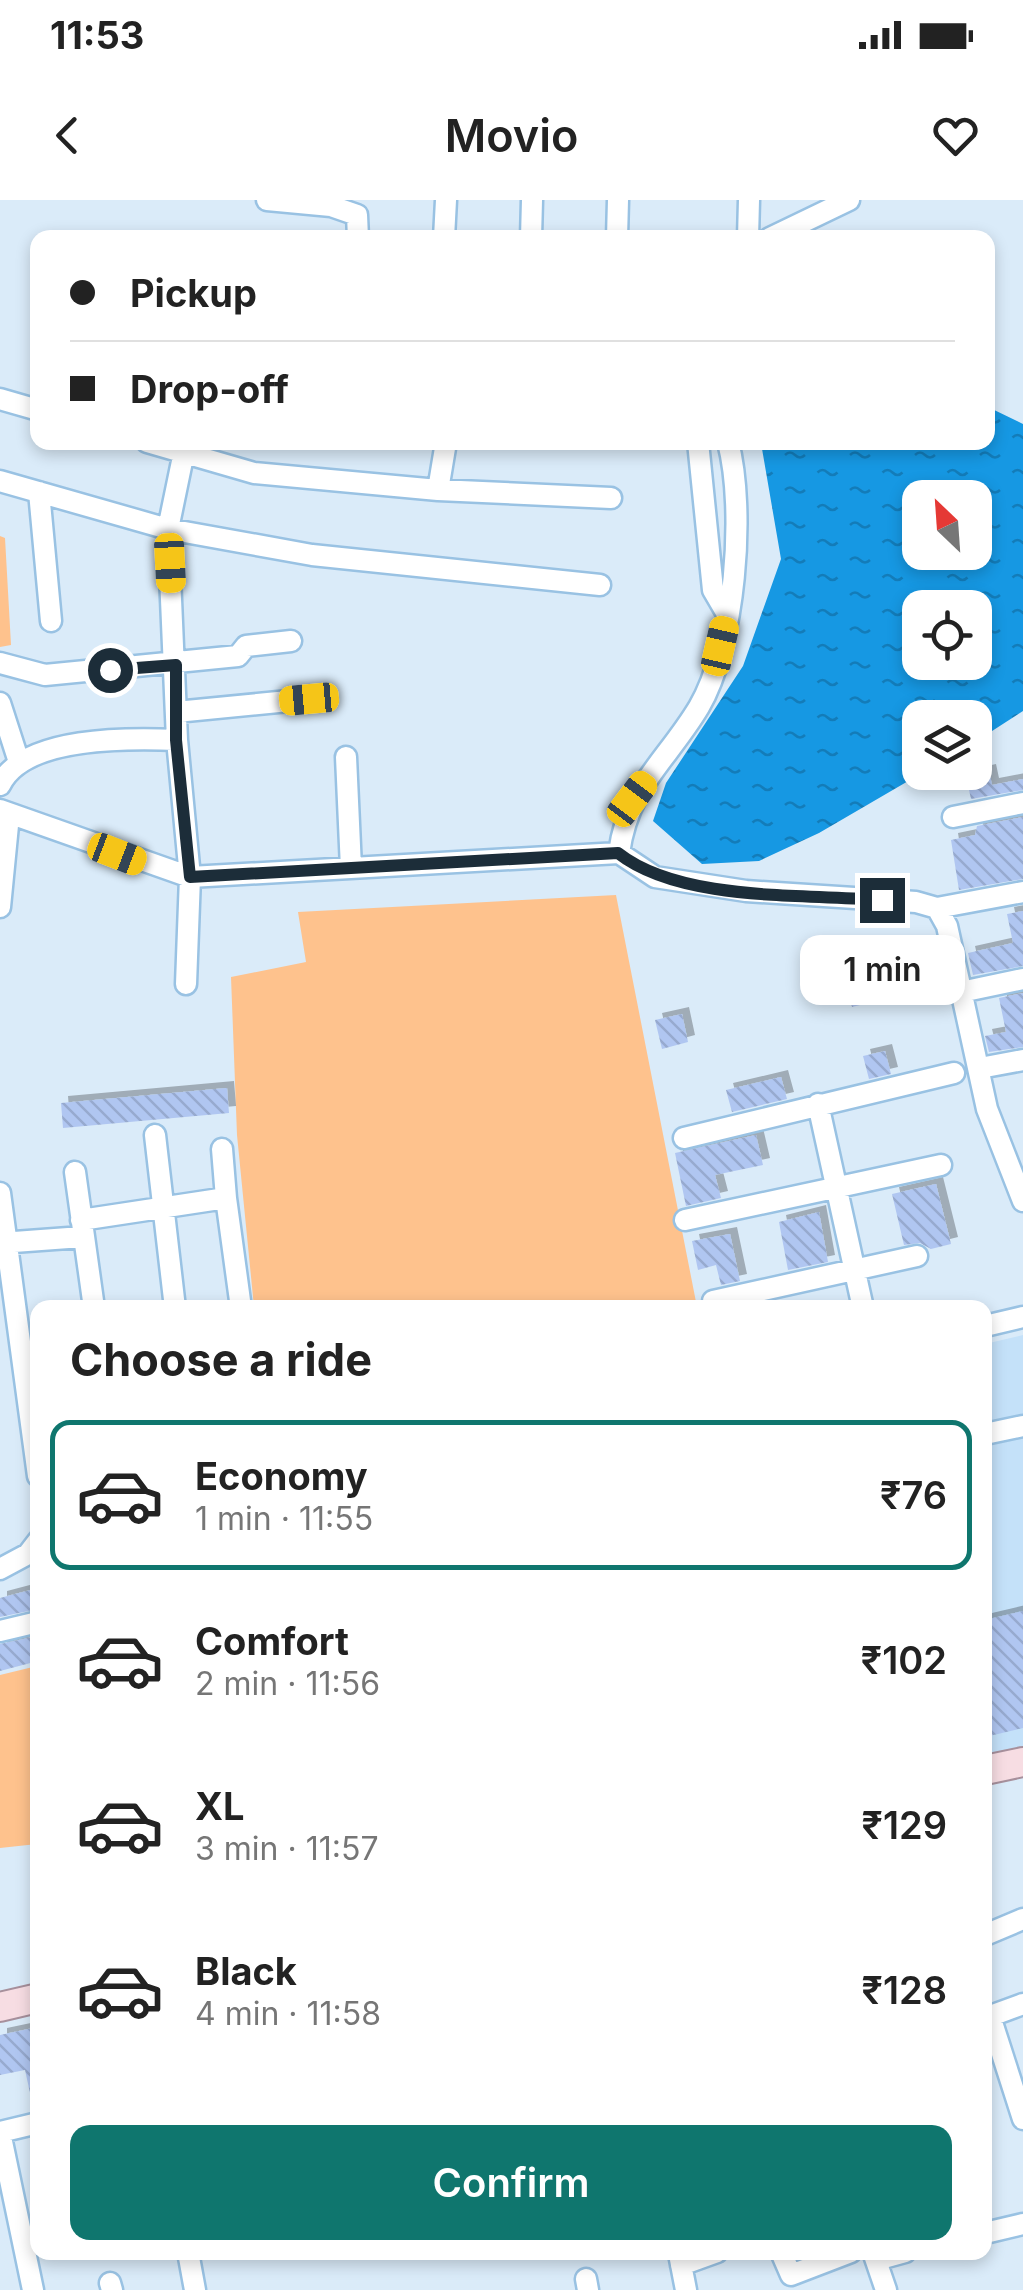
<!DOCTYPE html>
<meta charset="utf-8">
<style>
body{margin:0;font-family:Inter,sans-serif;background:#f2f2f2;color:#222;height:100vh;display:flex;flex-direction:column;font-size:38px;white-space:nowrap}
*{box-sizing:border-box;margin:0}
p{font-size:32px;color:#767676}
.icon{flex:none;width:55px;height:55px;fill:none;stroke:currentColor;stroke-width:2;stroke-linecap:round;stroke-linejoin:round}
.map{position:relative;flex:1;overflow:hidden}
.details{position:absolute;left:30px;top:1100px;width:962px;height:960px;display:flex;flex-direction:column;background:#fff;border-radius:20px;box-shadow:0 5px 15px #0003}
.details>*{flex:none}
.guide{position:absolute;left:30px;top:30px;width:965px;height:220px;border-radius:20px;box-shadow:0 5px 15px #0003;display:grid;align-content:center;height:220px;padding:0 40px;background:#fff}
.needle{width:65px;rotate:335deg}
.controls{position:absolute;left:902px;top:280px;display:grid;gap:20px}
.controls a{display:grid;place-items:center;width:90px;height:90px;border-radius:20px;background:#fff;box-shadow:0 5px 15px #0003;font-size:50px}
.end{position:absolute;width:45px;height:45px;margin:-22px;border:12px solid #1c2d39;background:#fff;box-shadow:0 0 0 5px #fff}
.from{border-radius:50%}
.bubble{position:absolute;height:70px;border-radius:20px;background:#fff;box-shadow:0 5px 15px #0003;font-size:32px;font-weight:600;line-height:70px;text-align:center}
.car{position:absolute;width:30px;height:60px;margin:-30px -15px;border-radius:12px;box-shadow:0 0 8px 2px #0007;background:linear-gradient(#f5c518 24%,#345 0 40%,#f5c518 0 76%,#345 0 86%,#f5c518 0)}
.guide b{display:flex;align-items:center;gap:35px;height:95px;font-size:38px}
.guide b+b{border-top:2px solid #e0e0e0}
.guide i{width:25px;height:25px;background:#222}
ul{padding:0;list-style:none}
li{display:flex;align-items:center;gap:30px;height:150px;margin:0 20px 15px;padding:0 20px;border:5px solid transparent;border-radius:20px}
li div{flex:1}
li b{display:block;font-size:38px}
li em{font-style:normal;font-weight:600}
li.active{border-color:#0f766e}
li>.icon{width:90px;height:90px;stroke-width:1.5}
h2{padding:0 40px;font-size:45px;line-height:120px}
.button{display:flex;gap:20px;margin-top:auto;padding:20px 40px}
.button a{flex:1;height:115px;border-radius:20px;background:#0f766e;color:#fff;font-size:40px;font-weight:600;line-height:115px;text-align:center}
.status{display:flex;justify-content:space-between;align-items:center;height:70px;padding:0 50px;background:#fff;direction:ltr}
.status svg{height:28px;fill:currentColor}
header{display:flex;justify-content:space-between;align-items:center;height:130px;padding:0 40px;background:#fff;font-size:45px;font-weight:600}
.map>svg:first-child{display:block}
.built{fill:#c4e1f9}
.green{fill:#fec28d}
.water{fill:url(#water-ripples);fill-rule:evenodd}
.building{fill:url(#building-back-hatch);filter:url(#shadow)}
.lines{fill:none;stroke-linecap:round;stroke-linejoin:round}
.minor-casing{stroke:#99c2e3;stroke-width:25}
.major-casing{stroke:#a7909c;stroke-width:32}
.minor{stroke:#fff;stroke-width:20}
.major{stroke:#f7dde3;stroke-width:28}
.route{stroke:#1c2d39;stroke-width:12}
</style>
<div class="status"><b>11:53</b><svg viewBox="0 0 49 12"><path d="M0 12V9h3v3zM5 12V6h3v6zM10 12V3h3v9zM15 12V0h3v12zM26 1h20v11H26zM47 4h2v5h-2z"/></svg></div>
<header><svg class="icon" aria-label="back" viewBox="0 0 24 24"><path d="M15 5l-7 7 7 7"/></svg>Movio<svg class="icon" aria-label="heart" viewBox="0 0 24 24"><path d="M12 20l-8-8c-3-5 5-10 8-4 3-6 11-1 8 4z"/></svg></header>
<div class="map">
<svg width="1023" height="2090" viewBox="0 0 1023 2090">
<defs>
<pattern id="water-ripples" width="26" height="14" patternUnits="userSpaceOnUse" patternTransform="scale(2.5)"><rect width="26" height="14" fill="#1698e3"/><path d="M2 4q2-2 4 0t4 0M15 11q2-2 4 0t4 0" fill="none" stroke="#137cb9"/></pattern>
<pattern id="building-back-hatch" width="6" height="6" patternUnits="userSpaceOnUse" patternTransform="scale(2.5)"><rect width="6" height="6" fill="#b0c6f1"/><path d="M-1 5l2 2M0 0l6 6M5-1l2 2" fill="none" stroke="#97aacf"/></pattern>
<filter id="shadow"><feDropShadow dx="7" dy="-7" stdDeviation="0" flood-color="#0004"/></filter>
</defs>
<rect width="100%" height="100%" fill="#daebf9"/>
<path class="built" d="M1023 1135V1547L985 1556V1144Z"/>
<path class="green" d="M0 336 5 338 11 445 0 447Z
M616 695 697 1107H254L237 935 231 777 306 762 298 712Z
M37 1466V1644L0 1648V1475Z"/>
<path class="water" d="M988 207 1023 224V511L975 542V518H920L922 573 819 633 759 661 702 664 653 621 666 583 743 466 781 359 761 243 988 242ZM920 298H975V352H920ZM920 408H975V462H920Z"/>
<path class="building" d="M989 571 992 585 1023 579V590L971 599 966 576Z
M1023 617V679L959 690 951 640 975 635 977 626Z
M1023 711V766L973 775 968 753 1013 743 1007 714Z
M868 770 876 801 852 807 844 776Z
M1023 793V847L989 852 985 836 1006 832 999 798Z
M682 814 688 842 662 849 655 820Z
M885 851 891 874 869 879 863 856Z
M781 877 787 899 732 912 726 890Z
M227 888 229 913 63 928 61 903Z
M756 935 763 965 715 975 721 998 686 1006 675 953Z
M936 984 951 1044 931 1049 920 1043 904 1045 892 994Z
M819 1012 828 1062 788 1070 779 1022Z
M730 1034 740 1081 721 1085 716 1065 698 1070 692 1041Z
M38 1388V1409L0 1417V1398Z
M1023 1411V1528L985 1537V1420Z
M38 1436V1461L0 1471V1444Z
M38 1827V1901L32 1902 25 1870 0 1875V1835Z"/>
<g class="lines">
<g class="minor-casing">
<path id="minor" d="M267 0 331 6 357 15 358 38
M444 38 446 0
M531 38 532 0
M617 38 618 0
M748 38 749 0
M770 38 849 0
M0 199 38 210
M147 242 254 273 438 290 611 298
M698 242 713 390 727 414
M728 242C746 311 735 446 699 507 666 562 628 586 619 653L655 677 746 691 916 702 937 708 947 726 987 909 1023 1001
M0 281 168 329 312 355 600 385
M438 290 446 242
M39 292 51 421
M0 463 45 475 238 456 246 446 291 441
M0 503 19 562
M176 512 309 499
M346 557 351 668
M0 585C24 536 129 538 177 540
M0 610 190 677 619 653
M953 617 1023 603
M0 707 9 615
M937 708 1023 692
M186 784 190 677 177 540 168 329 186 242
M961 792 1023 779
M980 868 1023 860
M818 904 863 1108
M155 935 175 1108
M684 938 954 873
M75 972 94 1108
M0 993 38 1276
M226 998 241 1108
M81 1020 226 998 222 949
M685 1020 941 965
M0 1043 82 1037
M713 1101 917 1056
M985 1126 1023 1117
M985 1234 1023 1226
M0 1369 28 1354 38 1341
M0 1431 38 1422
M985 1735 1023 1719
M990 1816 1023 1919
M985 1818 1023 1804
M0 1932 33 2090
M0 1932 38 1923
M985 2033 1023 2024
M188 2052 195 2090
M781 2052 791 2075 851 2052
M873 2052 886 2090
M679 2054 686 2090
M876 2060 905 2052
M681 2065 717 2052
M586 2079 588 2090
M110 2083 112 2090"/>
</g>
<g class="major-casing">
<path id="major" d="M985 1570 1023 1562
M0 1807 38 1798"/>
</g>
<use href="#minor" class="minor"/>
<use href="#major" class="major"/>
</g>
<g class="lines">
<path class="route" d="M110 470 176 465V540L190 677 618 653C680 702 805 694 882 700"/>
</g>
</svg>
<div class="controls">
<a><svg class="needle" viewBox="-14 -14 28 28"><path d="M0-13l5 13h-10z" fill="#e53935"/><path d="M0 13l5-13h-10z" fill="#767676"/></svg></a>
<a><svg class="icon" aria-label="locate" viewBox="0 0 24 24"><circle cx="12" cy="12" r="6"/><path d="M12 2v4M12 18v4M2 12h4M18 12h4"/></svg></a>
<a><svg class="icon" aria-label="layers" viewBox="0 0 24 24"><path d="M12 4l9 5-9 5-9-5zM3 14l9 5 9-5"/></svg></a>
</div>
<i class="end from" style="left:110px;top:470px"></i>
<i class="end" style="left:882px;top:700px"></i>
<div class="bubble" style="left:800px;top:735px;width:165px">1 min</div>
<i class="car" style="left:170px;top:363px;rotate:177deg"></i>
<i class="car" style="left:720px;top:446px;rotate:13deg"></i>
<i class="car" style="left:309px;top:499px;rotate:265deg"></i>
<i class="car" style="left:632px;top:599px;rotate:37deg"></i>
<i class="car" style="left:117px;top:654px;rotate:111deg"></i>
<div class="guide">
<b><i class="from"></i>Pickup</b>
<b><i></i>Drop-off</b>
</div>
<section class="details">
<h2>Choose a ride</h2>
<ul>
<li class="active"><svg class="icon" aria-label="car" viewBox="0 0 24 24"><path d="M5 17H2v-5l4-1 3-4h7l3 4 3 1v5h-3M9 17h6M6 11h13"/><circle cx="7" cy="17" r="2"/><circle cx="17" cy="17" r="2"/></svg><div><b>Economy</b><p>1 min · 11:55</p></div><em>₹76</em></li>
<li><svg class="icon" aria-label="car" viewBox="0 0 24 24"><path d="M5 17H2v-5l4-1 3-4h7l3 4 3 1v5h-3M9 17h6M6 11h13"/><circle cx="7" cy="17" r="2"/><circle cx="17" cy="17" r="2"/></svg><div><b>Comfort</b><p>2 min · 11:56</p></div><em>₹102</em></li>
<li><svg class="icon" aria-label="car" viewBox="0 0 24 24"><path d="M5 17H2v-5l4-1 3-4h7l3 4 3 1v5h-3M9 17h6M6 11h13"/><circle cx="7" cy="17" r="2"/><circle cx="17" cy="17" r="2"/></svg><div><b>XL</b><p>3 min · 11:57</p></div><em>₹129</em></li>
<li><svg class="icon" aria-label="car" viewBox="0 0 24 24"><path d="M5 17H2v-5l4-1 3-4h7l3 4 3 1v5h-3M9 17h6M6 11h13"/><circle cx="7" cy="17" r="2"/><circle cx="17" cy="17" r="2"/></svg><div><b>Black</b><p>4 min · 11:58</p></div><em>₹128</em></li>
</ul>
<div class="button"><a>Confirm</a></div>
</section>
</div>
